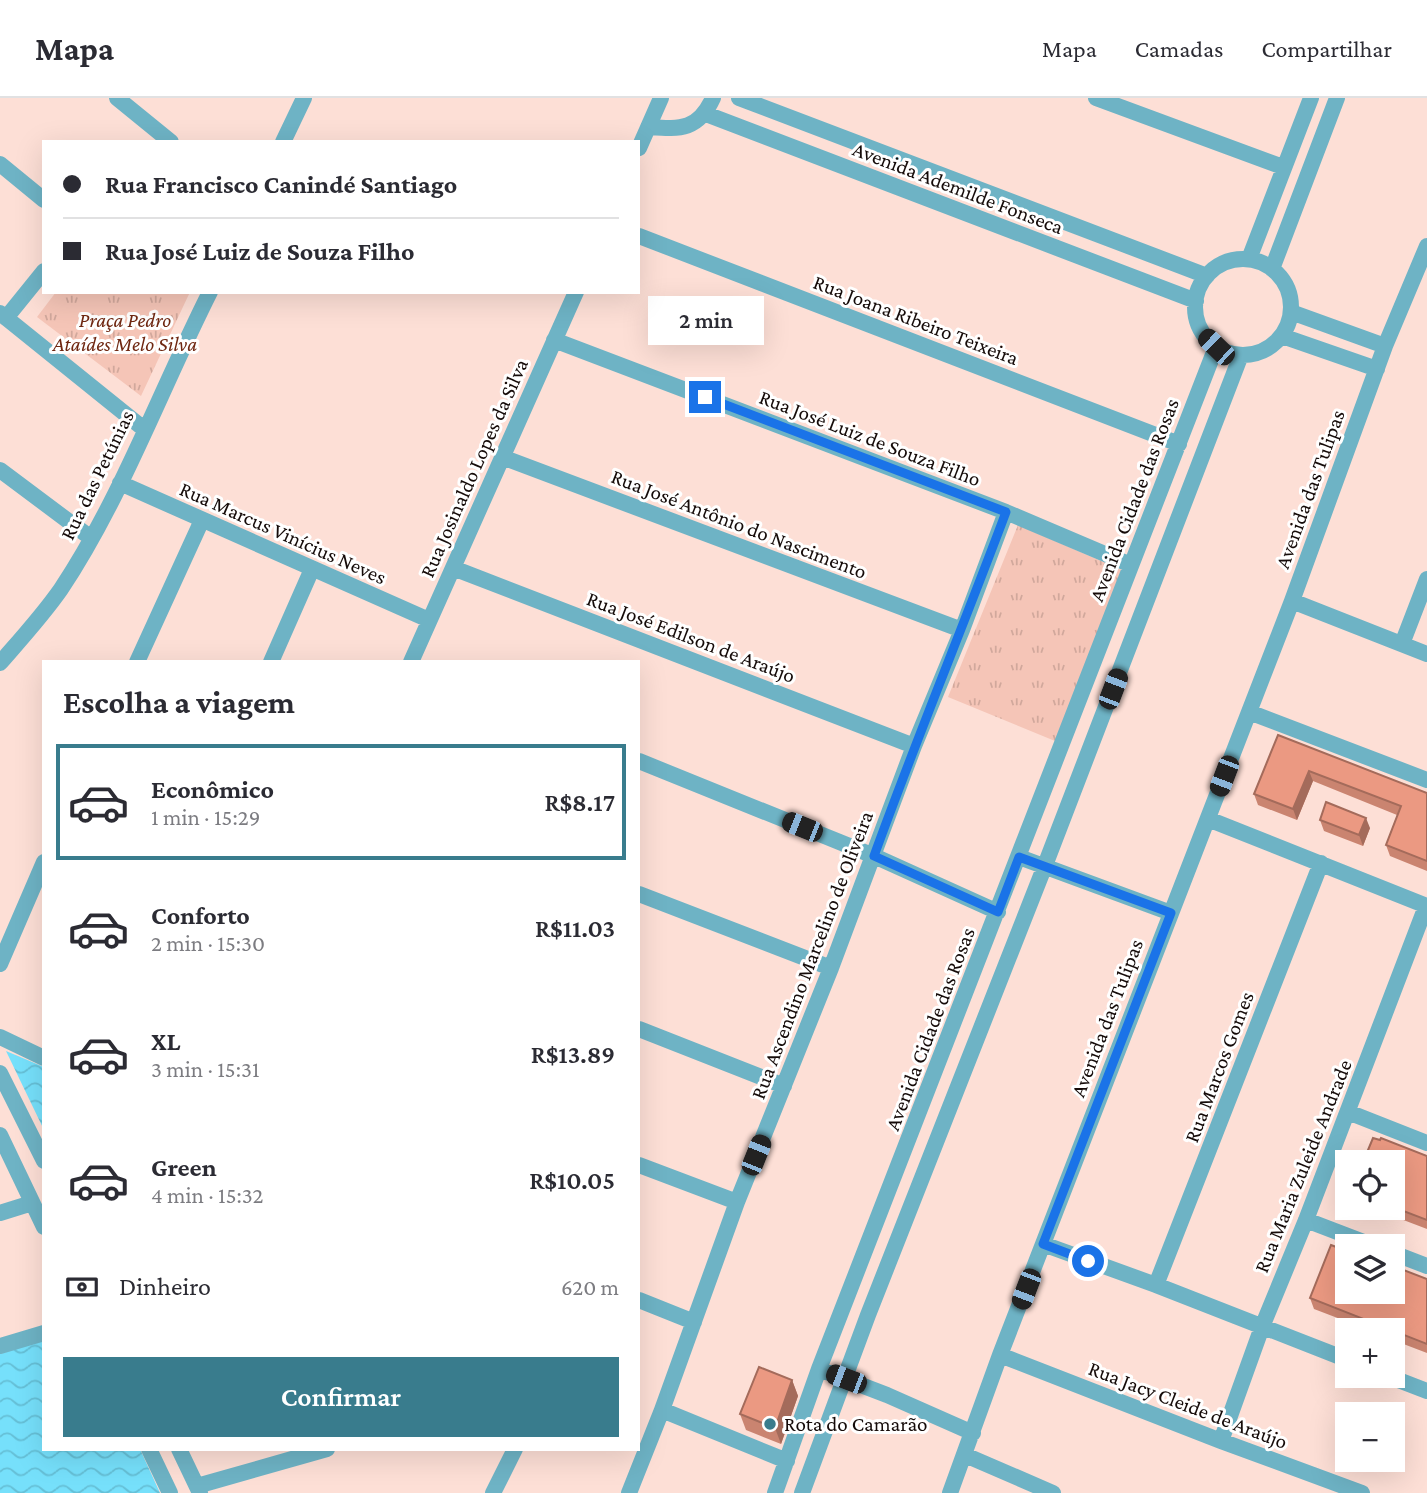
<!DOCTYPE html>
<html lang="pt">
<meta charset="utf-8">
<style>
body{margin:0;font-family:"Crimson Pro",serif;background:#f7f7f7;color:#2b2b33;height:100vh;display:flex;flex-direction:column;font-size:26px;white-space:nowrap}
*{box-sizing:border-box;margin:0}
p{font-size:23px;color:#7c7c81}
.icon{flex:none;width:38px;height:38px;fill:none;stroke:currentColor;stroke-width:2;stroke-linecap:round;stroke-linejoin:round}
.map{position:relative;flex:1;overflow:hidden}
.side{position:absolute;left:42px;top:562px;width:598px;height:791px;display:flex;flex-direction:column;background:#fff;border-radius:0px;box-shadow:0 7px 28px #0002}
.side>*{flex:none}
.hud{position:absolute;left:42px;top:42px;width:598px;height:154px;border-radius:0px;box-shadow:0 7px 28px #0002;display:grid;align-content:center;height:154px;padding:0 21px;background:#fff}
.controls{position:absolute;left:1335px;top:1052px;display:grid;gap:14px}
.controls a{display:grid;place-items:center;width:70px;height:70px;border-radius:0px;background:#fff;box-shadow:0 7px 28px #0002;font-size:35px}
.end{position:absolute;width:32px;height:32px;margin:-16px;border:9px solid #1a73e8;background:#fff;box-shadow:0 0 0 4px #fff}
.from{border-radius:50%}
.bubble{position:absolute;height:49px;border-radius:0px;background:#fff;box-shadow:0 7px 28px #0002;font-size:23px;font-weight:600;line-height:49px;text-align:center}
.car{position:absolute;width:21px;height:42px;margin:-21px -10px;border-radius:9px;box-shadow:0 0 5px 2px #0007;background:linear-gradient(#222 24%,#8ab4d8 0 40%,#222 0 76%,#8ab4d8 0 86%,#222 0)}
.hud b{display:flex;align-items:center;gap:24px;height:66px;font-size:26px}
.hud b+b{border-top:2px solid #e1e1e2}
.hud i{width:18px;height:18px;background:#2b2b33}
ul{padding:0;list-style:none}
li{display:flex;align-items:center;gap:21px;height:116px;margin:0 14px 10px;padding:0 7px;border:4px solid transparent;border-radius:0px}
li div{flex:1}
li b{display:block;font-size:26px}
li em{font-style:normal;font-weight:600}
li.active{border-color:#397c8d}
li>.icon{width:63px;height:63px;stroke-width:1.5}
h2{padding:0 21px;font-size:32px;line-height:84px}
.pay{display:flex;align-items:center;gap:18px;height:77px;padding:0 21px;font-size:26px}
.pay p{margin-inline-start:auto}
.button{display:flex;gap:14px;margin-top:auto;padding:14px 21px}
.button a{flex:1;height:80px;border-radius:0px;background:#397c8d;color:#fff;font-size:28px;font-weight:600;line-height:80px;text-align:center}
header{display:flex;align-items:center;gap:42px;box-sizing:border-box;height:98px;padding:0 35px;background:#fff;border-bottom:2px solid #e1e1e2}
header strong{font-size:33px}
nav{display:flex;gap:38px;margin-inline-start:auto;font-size:24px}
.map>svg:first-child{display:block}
.park{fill:url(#park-tufts)}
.water{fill:url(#water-waves)}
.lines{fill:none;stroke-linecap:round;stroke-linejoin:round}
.minor{stroke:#6eb3c5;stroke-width:16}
.wall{fill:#ca8470}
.shaded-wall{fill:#a46b5b}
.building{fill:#eb9982;stroke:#a46b5b;stroke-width:2}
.route{stroke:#1a73e8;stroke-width:9}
.poi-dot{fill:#397c8d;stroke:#fff;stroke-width:2.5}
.labels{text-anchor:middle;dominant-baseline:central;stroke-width:6;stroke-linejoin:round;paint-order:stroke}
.street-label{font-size:21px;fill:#150b09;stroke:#fff}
.park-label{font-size:21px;font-style:italic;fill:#6f2711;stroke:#fff}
.poi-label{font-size:21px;fill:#150b09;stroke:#fff;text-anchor:start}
</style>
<header>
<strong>Mapa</strong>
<nav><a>Mapa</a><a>Camadas</a><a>Compartilhar</a></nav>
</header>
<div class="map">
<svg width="1427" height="1395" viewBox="0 0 1427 1395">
<defs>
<pattern id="park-tufts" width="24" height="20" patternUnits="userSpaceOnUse" patternTransform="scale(1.75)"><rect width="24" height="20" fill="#f5c5b7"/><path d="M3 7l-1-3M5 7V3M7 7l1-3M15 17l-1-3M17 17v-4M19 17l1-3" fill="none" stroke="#d1a89c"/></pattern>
<pattern id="water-waves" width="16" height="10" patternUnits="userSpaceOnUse" patternTransform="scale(1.75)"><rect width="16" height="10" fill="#76e0fb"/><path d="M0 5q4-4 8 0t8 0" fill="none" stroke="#65bfd6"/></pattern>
</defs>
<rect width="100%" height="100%" fill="#fddfd6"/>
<path class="park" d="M56 194H190L141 298 37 219Z
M1018 427 1122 472 1055 643 948 599Z"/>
<path class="water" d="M6 953 44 969V1032Z
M44 1242V1351H140L160 1395H0V1256Z"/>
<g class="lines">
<path class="minor" d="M117 0 171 44
M739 0 1207 178
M1096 0 1283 69
M706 16 1196 203
M648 29C680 31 698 33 713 0
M283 44 304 0
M639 50 661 0
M0 66 44 102
M639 138 1179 346
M1249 161 1311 0
M1195 209a48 48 0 1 1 96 0a48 48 0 1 1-96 0Z
M1272 171 1337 0
M1291 214 1385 248
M0 215 144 331
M6 220 44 173
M1282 238 1377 271
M554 242 1006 414 1131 467
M502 359 962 532
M0 372 91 440
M120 385 429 522
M453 470 914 648
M1292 503 1427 556
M1402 546 1427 481
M137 564 202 422
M271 564 312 471
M411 564 576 194
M0 565C21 541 43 517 61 491 121 401 161 291 210 194
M1249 614 1427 682
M639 663 874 758 998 814
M1208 721 1427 808
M1019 759 1171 815
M639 796 831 870
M0 866 44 764
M639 931 784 988
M0 939 44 960
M0 975 44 1063
M1348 1014 1427 1045
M0 1037 44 1129
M639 1067 737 1104
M0 1115 32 1105
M1306 1122 1374 1148
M1043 1146 1156 1187 1348 1262
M1393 1155 1427 1168
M1156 1187 1321 765
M639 1202 694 1224
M0 1248 44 1235
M1000 1257 1221 1343 1362 1395
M819 1271 887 1297 973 1335
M1388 1278 1427 1293
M662 1312 787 1363
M1221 1343 1262 1229 1306 1122 1426 808
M149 1351 170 1395
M179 1351 200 1395
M965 1357 1053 1395
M197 1388 327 1351
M493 1395 515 1351
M629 1395 662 1312 737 1104 831 870 914 648 962 532 1006 414
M775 1395 819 1271 1216 249
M802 1395 868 1217 1044 770 1241 257
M950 1395 1000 1257 1292 503 1385 248 1427 148"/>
</g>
<path class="wall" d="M1278 637 1427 695V773L1390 758 1386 747 1397 717 1313 683 1297 722 1258 707 1254 696Z
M1320 722 1370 730 1363 748 1324 733Z
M1427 1058V1131L1372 1110H1393V1064Z
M1427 1181V1255L1393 1242V1232H1369L1314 1211 1310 1200Z
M792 1282 798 1298 781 1346 746 1332 740 1316Z"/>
<path class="shaded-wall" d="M1309 673 1313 683 1297 722 1293 711Z
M1366 720 1370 730 1363 748 1359 737Z
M792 1282 798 1298 781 1346 775 1330Z"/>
<path class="building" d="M1278 637 1427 695V763L1386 747 1401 708 1309 673 1293 711 1254 696Z
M1326 704 1366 720 1359 737 1320 722Z
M1373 1040 1380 1042 1381 1040 1427 1058V1122L1393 1109V1064H1363Z
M1331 1147 1339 1150V1147L1348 1150V1194H1393V1168L1427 1181V1246L1310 1200Z
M759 1269 792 1282 775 1330 740 1316Z"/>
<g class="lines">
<path class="route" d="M705 299 1006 414C963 529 916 642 874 758L998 814 1019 759 1171 815 1043 1146 1088 1163"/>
</g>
<circle class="poi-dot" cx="770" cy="1326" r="7"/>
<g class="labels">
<g class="street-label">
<text transform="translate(958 90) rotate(21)">Avenida Ademilde Fonseca</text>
<text transform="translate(916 222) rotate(21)">Rua Joana Ribeiro Teixeira</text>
<text transform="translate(870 340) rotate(21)">Rua José Luiz de Souza Filho</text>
<text transform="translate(474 370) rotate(-66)">Rua Josinaldo Lopes da Silva</text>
<text transform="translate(97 377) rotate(-64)">Rua das Petúnias</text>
<text transform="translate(1310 391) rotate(-70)">Avenida das Tulipas</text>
<text transform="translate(1134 402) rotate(-69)">Avenida Cidade das Rosas</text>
<text transform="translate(739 426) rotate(21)">Rua José Antônio do Nascimento</text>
<text transform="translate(283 435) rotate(24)">Rua Marcus Vinícius Neves</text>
<text transform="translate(691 539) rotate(21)">Rua José Edilson de Araújo</text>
<text transform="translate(812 857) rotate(-69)">Rua Ascendino Marcelino de Oliveira</text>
<text transform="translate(1107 920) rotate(-69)">Avenida das Tulipas</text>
<text transform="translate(930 931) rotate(-69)">Avenida Cidade das Rosas</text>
<text transform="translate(1219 969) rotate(-69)">Rua Marcos Gomes</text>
<text transform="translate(1303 1068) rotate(-68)">Rua Maria Zuleide Andrade</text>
<text transform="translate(1188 1307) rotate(21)">Rua Jacy Cleide de Araújo</text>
</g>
<g class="park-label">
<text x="125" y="222">Praça Pedro<tspan x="125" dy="24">Ataídes Melo Silva</tspan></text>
</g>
<g class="poi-label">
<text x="784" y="1326">Rota do Camarão</text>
</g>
</g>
</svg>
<div class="controls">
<a><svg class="icon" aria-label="locate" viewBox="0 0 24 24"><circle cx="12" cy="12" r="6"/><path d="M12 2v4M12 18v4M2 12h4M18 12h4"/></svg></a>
<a><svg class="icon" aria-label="layers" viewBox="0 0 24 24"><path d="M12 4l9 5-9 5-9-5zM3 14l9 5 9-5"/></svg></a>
<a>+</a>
<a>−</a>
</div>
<i class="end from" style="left:1088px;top:1163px"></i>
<i class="end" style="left:705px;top:299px"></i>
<div class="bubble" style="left:648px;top:198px;width:116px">2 min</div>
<i class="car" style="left:1216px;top:249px;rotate:314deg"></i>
<i class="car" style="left:1113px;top:591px;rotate:21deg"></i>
<i class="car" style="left:1224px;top:678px;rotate:201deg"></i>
<i class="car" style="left:802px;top:729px;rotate:292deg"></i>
<i class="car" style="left:756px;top:1057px;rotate:22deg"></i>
<i class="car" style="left:1026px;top:1191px;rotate:201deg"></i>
<i class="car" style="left:846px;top:1281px;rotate:291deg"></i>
<div class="hud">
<b><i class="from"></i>Rua Francisco Canindé Santiago</b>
<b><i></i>Rua José Luiz de Souza Filho</b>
</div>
<section class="side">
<h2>Escolha a viagem</h2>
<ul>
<li class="active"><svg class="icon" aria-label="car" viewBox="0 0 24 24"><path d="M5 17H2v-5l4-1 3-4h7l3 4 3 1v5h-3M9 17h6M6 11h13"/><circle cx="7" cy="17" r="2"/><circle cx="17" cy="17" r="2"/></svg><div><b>Econômico</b><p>1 min · 15:29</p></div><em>R$8.17</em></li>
<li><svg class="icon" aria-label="car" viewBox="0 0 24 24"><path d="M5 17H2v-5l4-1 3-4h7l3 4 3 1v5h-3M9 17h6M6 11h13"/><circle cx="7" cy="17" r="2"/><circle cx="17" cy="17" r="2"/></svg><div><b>Conforto</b><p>2 min · 15:30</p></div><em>R$11.03</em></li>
<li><svg class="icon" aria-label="car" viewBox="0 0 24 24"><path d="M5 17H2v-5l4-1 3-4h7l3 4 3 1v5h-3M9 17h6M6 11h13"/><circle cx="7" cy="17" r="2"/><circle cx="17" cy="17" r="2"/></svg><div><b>XL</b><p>3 min · 15:31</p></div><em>R$13.89</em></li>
<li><svg class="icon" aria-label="car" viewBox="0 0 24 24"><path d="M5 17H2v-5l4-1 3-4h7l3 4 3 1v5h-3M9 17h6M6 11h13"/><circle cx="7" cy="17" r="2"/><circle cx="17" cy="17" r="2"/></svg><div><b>Green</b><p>4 min · 15:32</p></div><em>R$10.05</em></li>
</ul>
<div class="pay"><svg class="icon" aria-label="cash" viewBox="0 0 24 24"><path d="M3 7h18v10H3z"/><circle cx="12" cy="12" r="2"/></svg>Dinheiro<p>620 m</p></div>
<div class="button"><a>Confirmar</a></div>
</section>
</div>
